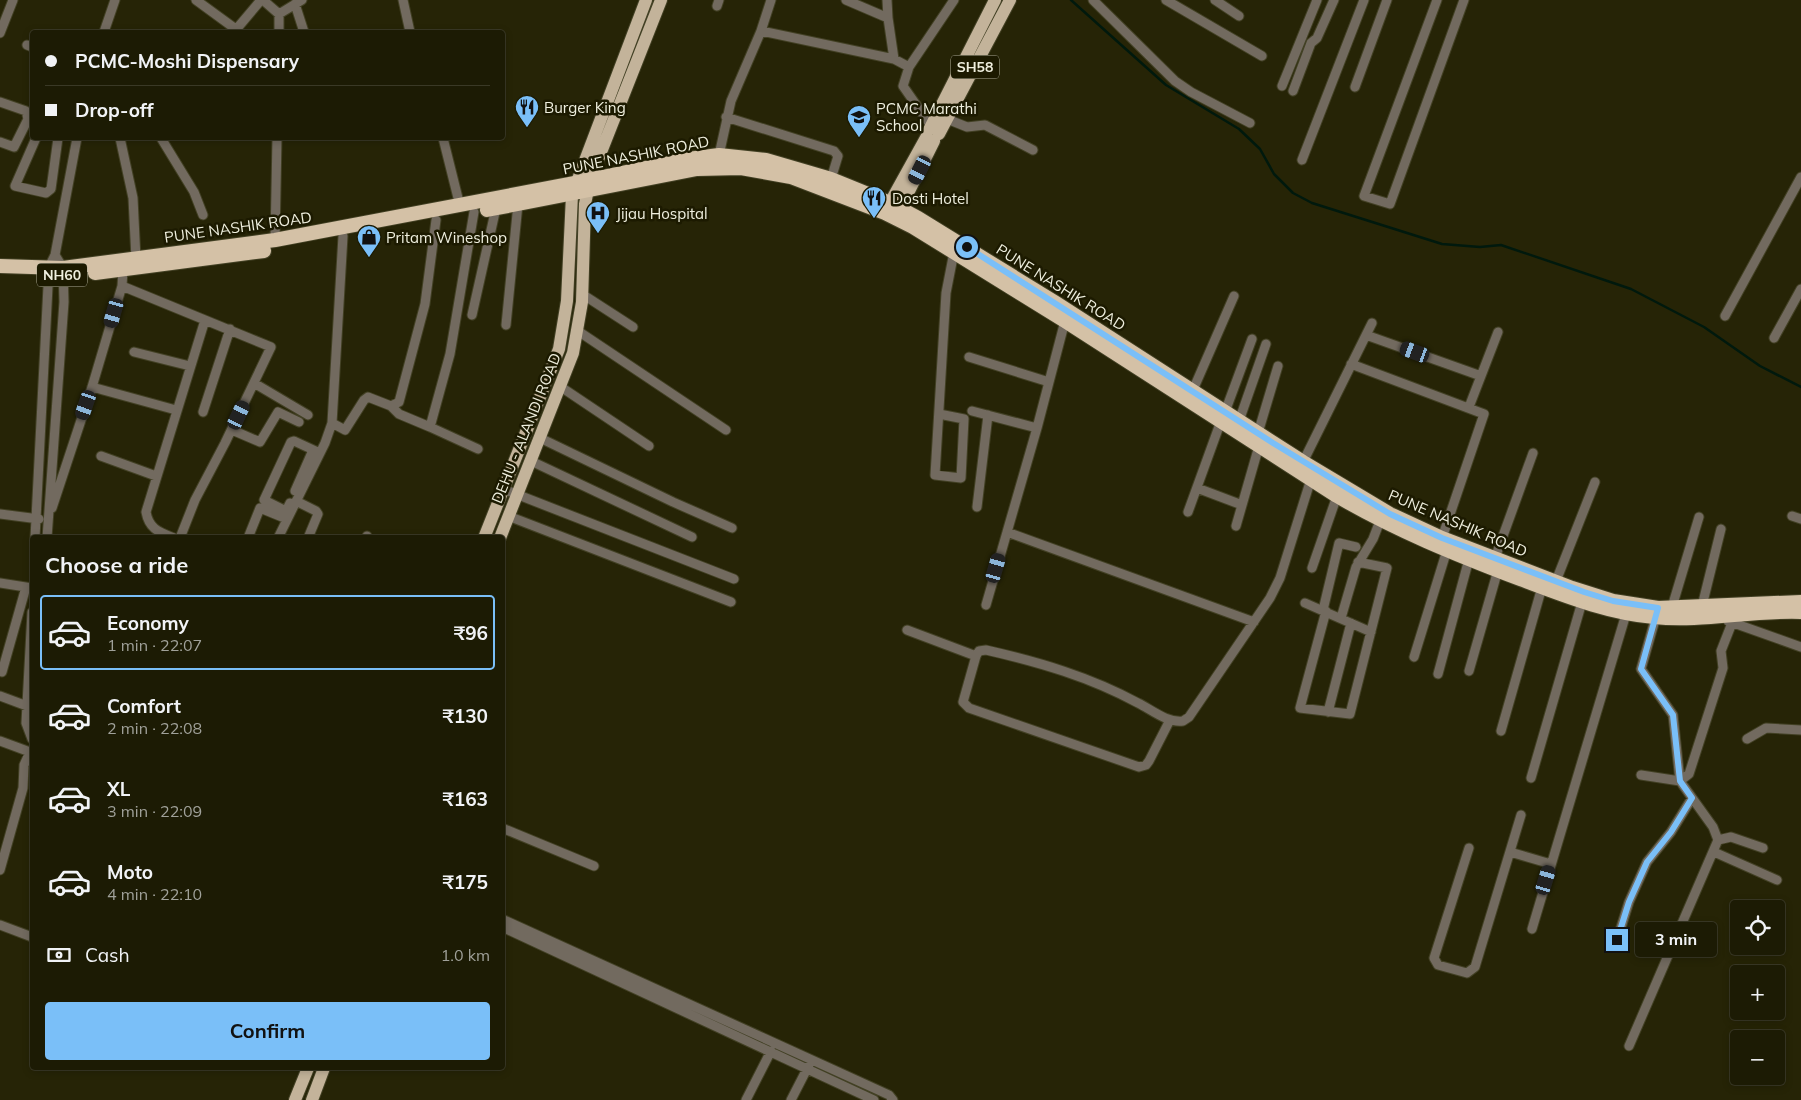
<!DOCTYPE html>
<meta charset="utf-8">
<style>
body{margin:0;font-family:Mulish,sans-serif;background:#25240e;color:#f1f3f6;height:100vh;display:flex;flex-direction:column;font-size:19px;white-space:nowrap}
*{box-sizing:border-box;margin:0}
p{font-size:16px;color:#a0a19a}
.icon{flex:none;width:28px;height:28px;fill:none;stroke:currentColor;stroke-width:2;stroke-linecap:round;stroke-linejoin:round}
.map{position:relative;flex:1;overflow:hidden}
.details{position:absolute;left:30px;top:535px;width:475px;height:535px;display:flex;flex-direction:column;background:#1c1b04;border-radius:5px;box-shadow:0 2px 8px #0003,0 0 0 1px #3a3926}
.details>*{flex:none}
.top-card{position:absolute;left:30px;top:30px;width:475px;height:110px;border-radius:5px;box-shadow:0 2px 8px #0003,0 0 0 1px #3a3926;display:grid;align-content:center;height:110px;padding:0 15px;background:#1c1b04}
.fabs{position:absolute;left:1730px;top:900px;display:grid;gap:10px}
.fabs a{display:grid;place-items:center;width:55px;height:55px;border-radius:5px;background:#1c1b04;box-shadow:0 2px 8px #0003,0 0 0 1px #3a3926;font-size:25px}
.end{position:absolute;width:22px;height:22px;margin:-11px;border:6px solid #7abff8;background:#111;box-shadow:0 0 0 2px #111}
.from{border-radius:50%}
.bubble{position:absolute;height:35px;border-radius:5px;background:#1c1b04;box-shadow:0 2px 8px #0003,0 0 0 1px #3a3926;font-size:16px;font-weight:700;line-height:35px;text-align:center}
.car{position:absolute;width:15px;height:30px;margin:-15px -8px;border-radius:6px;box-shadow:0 0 4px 1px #0007;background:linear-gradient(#222 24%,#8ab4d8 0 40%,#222 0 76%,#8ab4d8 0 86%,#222 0)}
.top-card b{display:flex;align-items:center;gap:18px;height:48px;font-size:19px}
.top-card b+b{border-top:1px solid #3a3926}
.top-card i{width:12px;height:12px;background:#f1f3f6}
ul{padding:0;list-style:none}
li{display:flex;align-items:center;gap:15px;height:75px;margin:0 10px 8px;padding:0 5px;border:2px solid transparent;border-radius:5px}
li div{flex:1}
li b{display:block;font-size:19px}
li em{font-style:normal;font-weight:700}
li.current{border-color:#7abff8}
li>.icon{width:45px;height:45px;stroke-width:1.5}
h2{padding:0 15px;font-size:22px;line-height:60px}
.pay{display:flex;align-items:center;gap:12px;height:55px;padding:0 15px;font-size:19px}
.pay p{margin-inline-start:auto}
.cta{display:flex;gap:10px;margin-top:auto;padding:10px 15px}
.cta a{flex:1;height:58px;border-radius:5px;background:#7abff8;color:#111;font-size:20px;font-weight:700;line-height:58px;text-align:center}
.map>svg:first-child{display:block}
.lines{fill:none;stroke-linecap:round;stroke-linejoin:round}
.stream{stroke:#00190d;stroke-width:2.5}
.minor-casing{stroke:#424024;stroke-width:11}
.primary-casing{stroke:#424024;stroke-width:14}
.trunk-casing{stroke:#424024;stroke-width:16}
.minor{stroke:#726a5f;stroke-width:9}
.primary{stroke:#c3b39a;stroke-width:12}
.trunk{stroke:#d4c1a6;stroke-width:14}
.route{stroke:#7abff8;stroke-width:6}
.labels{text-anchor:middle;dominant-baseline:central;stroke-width:5;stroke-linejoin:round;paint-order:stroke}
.shield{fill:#1c1a00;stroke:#b0af9b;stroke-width:1}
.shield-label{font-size:14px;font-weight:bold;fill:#efefde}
.poi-label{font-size:15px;fill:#efefde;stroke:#1c1a00;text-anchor:start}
.street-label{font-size:15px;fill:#efefde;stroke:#1c1a00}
</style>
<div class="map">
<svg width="1801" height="1100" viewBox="0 0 1801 1100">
<rect width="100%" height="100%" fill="#262406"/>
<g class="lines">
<path class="stream" d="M1071 0 1166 85 1239 129 1260 149 1274 174 1293 193 1312 203 1442 244 1480 247 1501 245 1631 289 1704 327 1760 366 1801 387"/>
<g class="minor-casing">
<path id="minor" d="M196 0 237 30
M263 0 279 14
M403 0 410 32
M846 0 888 18 894 59
M887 0 888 18
M1093 0 1175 81 1191 92 1250 123
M1166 0 1262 56
M1215 0 1239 16
M1437 0 1364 196 1390 204 1464 0
M295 4 304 32
M717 6 719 0
M761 31 771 0
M104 32 115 0
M234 32 261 0
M279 32V14L302 0
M0 33 13 0
M27 45 32 47
M909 67 954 0
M1282 86 1317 0
M1355 87 1387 0
M1293 91 1311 43 1317 38 1334 0
M0 102 26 111 28 119 14 147 0 142
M726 117 834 151 838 156 831 179
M947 119 967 127 985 125 1033 150
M36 138 15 186 46 193 51 189 58 138
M120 138 133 198 136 259
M161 138 194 192 203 215
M443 138 460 206
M719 155 731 101 761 31 894 59 909 67 903 86 931 126
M1302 160 1364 0
M275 240 277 138
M55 255 77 138
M122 286 271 347 225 443 195 500 180 538
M582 294 633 327
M472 315 496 208
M1725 316 1801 177
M506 325 518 204
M578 331 726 430
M1366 335 1481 376
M1774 338 1801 289
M134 352 190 366
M969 357 1049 382
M1351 364 1484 414 1442 538
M254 383 308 415
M92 387 176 410
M561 387 649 446
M1193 390 1234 296
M391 406 399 414 430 427 450 354 474 212
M1469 407 1498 332
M972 411 1037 428
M203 412 230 329
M1225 412 1252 339
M939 414 964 419 961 478 935 475 946 293 954 252
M1239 421 1266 344
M332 423 345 430 364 400 368 397 391 406 399 402 425 304 436 220
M430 427 478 449
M232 430 260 442 278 412 299 422
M1258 433 1278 366
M540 438 673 502 732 528
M101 456 156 476
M531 461 692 537
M1303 462 1372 323
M1197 488 1242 505
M503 489 734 579
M295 491 313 450
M296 501 316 511 318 514 308 538
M290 503 286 511 264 500 291 442 294 441 320 453
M977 507 988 415
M52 508 92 387 122 286 123 270
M1188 512 1221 421
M0 514 39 519
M508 516 731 602
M1792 516 1801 519
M1236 526 1259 446
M1007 532 1254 622
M35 538 49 267 55 255 63 268 64 302 47 538
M174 538C159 532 149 529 146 512L205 320
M248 538 260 508 287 519
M278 538 325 443 332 423 343 236
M366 538 367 536
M1495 558 1533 453
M1312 568 1337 496
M1556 581 1595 482
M0 583 32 588
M1305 603 1371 632
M986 605 1037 428 1065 321
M1702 606 1721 529
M1672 607 1699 517
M1323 610 1339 543 1356 547
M1326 611 1300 708 1350 714 1387 568 1358 562
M1341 618 1356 567 1373 539 1380 521
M1728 621 1801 647
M907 630 976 656
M1414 657 1447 550
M1469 671 1498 570
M2 672 26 587
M1438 674 1469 559
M0 696 27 706
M1328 712 1351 623
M1170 720 1149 761 1146 765 1139 767 969 708 963 702 976 656 979 651 986 650C1039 662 1090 677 1138 703 1152 710 1167 723 1183 721L1189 717 1270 598 1280 578 1311 479
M1501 731 1542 587
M32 739 26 723 32 612
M1747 739 1766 728 1801 730
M0 741 30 752 24 765 23 788 0 870
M1641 775 1680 781 1689 774 1723 668 1721 651 1732 623
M1531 778 1582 602
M502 828 594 866
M1718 840 1731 837 1763 848
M1469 848 1434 958 1438 965 1467 973 1475 967 1521 815
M1510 852 1551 864
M1714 852 1777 880
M502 919 889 1095 893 1100
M0 925 32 937
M502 927 874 1100
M1532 929 1626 614
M1617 940 1629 902 1647 862 1671 832 1692 798
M1629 1046 1718 840 1713 827 1680 781 1673 715 1641 669 1657 613
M746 1100 771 1051
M791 1100 809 1065"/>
</g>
<g class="primary-casing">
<path id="primary" d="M929 130 995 0
M939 134 1010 0
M886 210 927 136
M896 217 934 141
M484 538 559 349 567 301 572 195 646 0
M500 538 573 353 582 302 585 204 590 180 661 0
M295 1100 308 1068
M312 1100 324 1068"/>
</g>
<g class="trunk-casing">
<path id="trunk" d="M487 210 697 169 741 168 791 177 885 213 913 227 1065 321 1337 496C1395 530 1457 555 1520 579 1563 595 1607 613 1654 617 1702 622 1752 610 1801 612
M0 266 63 268 275 240 575 183 688 159 719 155 766 160 831 179 890 203 918 218 1056 303 1303 462 1390 514 1442 538 1572 588 1613 601 1658 608 1801 602
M95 273 264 251"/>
</g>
<use href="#minor" class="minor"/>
<use href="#primary" class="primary"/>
<use href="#trunk" class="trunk"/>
</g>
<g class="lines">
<path class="route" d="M967 247 1273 443 1390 514 1442 538 1584 592 1613 601 1658 608 1641 669 1673 715 1680 781 1692 798 1671 832 1647 862 1629 902 1617 940"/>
</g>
<defs>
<g id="restaurant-pin" transform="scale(1.25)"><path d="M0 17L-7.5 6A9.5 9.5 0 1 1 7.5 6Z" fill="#7abff8" stroke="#1c1a00"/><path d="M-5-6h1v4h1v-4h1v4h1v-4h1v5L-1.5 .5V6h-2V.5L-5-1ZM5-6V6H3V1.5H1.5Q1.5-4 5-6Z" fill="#111"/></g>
<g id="school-pin" transform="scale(1.25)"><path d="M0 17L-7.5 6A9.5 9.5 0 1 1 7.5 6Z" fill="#7abff8" stroke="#1c1a00"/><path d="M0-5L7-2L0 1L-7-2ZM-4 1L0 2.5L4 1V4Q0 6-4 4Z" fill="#111"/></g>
<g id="hospital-pin" transform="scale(1.25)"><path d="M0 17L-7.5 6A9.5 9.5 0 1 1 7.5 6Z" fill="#7abff8" stroke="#1c1a00"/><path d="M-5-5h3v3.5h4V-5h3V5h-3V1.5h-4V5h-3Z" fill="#111"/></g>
<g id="shop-pin" transform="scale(1.25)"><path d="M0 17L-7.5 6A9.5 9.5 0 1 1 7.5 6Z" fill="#7abff8" stroke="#1c1a00"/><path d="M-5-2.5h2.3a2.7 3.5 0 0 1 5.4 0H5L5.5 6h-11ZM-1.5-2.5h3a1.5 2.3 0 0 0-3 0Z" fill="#111"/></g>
</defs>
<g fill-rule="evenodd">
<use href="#restaurant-pin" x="527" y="107"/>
<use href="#school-pin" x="859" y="117"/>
<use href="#restaurant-pin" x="874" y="198"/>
<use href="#hospital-pin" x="598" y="213"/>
<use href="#shop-pin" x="369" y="237"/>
</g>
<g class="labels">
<g class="shield">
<rect x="951" y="55.5" width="48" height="23" rx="4"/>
<rect x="37" y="263.5" width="50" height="23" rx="4"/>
</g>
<g class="shield-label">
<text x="975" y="67">SH58</text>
<text x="62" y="275">NH60</text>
</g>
<g class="poi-label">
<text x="544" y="107">Burger King</text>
<text x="876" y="108">PCMC Marathi<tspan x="876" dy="17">School</tspan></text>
<text x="892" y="198">Dosti Hotel</text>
<text x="616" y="213">Jijau Hospital</text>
<text x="386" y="237">Pritam Wineshop</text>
</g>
<g class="street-label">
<text transform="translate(636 155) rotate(-11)">PUNE NASHIK ROAD</text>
<text transform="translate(238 227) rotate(-8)">PUNE NASHIK ROAD</text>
<text transform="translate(1061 287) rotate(32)">PUNE NASHIK ROAD</text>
<text transform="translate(526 428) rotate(-68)">DEHU - ALANDI ROAD</text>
<text transform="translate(1458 523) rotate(23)">PUNE NASHIK ROAD</text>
</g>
</g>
</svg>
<div class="fabs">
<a><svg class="icon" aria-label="locate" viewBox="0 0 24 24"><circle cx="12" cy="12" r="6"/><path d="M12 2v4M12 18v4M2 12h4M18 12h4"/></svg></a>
<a>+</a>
<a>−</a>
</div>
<i class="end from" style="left:967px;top:247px"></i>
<i class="end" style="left:1617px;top:940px"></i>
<div class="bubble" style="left:1635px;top:922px;width:82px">3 min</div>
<i class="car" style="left:920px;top:170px;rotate:207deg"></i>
<i class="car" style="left:114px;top:313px;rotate:196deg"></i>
<i class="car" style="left:1415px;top:352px;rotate:290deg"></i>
<i class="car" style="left:86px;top:405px;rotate:199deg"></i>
<i class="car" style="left:239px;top:415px;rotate:25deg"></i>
<i class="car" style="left:996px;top:568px;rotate:16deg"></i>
<i class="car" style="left:1546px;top:880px;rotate:17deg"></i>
<div class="top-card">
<b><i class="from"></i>PCMC-Moshi Dispensary</b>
<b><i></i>Drop-off</b>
</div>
<section class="details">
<h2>Choose a ride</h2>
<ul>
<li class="current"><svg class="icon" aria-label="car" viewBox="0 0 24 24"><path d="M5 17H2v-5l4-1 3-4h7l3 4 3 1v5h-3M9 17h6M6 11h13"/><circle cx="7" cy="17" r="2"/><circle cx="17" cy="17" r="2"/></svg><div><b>Economy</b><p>1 min · 22:07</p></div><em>₹96</em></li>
<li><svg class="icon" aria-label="car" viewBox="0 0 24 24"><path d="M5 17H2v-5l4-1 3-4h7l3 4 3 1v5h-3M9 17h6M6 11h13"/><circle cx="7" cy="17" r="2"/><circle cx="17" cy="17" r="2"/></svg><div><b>Comfort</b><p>2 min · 22:08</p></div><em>₹130</em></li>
<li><svg class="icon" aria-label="car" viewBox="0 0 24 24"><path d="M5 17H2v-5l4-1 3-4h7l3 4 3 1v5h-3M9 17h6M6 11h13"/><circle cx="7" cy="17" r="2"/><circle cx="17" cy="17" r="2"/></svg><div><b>XL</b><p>3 min · 22:09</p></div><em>₹163</em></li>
<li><svg class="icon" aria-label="car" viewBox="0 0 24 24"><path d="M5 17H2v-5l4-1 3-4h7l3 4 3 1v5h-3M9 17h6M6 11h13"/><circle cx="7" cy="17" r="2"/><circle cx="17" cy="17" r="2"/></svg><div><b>Moto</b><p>4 min · 22:10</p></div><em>₹175</em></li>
</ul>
<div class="pay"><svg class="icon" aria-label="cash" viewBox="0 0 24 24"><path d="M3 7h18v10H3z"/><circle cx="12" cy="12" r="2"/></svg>Cash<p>1.0 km</p></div>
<div class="cta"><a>Confirm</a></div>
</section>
</div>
